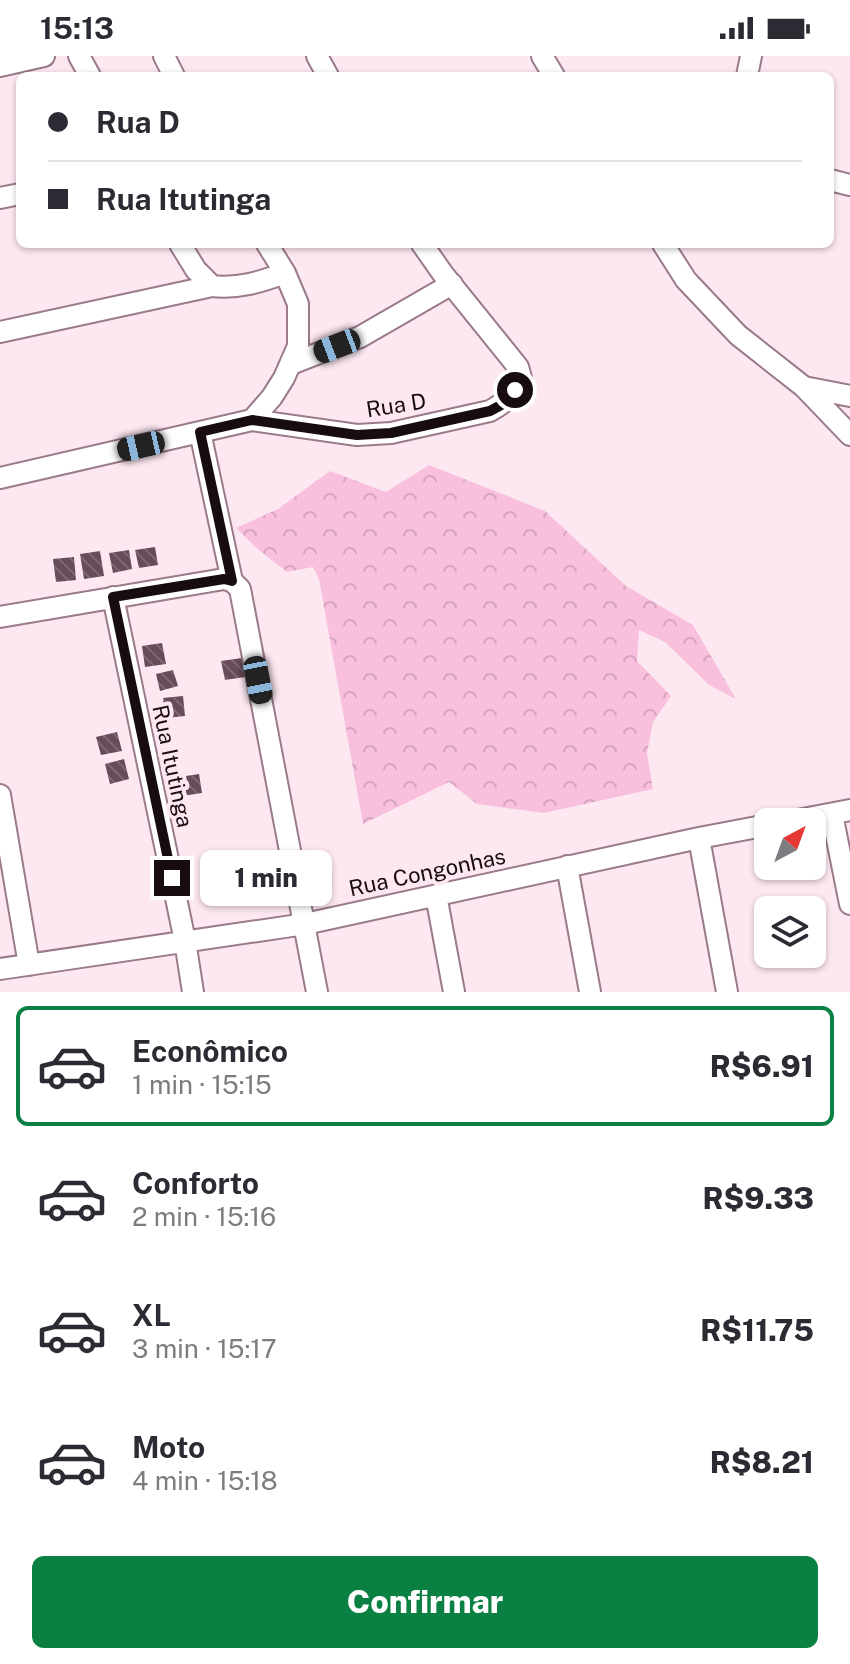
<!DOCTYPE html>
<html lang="pt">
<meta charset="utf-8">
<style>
body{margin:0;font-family:"Public Sans",sans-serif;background:#f7f7f7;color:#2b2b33;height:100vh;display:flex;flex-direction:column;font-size:30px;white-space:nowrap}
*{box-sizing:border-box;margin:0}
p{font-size:26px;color:#7c7c81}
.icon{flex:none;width:44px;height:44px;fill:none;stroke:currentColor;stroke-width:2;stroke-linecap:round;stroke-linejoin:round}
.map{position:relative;height:936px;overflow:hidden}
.panel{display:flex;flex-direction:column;background:#fff;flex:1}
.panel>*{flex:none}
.guide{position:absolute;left:16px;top:16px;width:818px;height:176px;border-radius:12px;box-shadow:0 2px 6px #0004;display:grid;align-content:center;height:176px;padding:0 32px;background:#fff}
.needle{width:52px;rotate:41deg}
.tools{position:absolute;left:754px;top:752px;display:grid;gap:16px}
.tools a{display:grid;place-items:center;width:72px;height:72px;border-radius:12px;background:#fff;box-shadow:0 2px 6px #0004;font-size:40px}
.end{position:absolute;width:36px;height:36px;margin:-18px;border:10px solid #180c13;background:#fff;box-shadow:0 0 0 4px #fff}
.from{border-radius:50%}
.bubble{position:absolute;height:56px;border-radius:12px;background:#fff;box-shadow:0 2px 6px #0004;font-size:26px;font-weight:800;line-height:56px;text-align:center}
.car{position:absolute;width:24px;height:48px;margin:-24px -12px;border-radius:10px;box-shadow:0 0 6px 2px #0007;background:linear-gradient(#222 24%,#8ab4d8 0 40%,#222 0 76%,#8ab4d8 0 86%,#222 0)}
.guide b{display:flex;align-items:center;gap:28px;height:76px;font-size:30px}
.guide b+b{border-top:2px solid #e1e1e2}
.guide i{width:20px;height:20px;background:#2b2b33}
ul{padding:14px 0 0;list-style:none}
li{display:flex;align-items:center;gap:24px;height:120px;margin:0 16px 12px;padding:0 16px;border:4px solid transparent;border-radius:12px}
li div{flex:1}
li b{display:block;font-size:30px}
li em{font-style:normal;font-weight:800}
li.on{border-color:#0b8043}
li>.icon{width:72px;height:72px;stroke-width:1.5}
.button{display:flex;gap:16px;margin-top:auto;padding:16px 32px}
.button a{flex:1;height:92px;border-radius:12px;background:#0b8043;color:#fff;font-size:32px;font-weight:800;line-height:92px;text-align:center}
.status{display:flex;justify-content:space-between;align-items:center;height:56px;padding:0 40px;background:#fff;direction:ltr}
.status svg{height:22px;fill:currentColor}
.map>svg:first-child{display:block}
.forest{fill:url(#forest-crowns)}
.building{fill:url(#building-back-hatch)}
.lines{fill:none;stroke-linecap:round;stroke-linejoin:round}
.minor-casing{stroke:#9a7a8b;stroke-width:24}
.minor{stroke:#fff;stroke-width:20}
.route{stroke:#180c13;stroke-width:10}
.labels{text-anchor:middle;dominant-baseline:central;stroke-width:8;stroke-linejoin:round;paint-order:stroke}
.street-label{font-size:22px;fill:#180c13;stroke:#fde8f2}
</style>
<div class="status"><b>15:13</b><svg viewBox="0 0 49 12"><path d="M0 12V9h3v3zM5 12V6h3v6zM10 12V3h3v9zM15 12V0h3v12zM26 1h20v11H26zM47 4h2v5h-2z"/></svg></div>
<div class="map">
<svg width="850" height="936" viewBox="0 0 850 936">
<defs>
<pattern id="forest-crowns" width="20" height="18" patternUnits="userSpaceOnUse" patternTransform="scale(2)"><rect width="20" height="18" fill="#f9c0de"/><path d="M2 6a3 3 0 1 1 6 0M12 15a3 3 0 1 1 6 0" fill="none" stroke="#d5a4be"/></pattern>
<pattern id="building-back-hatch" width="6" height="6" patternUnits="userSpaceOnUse" patternTransform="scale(2)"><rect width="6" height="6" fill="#684b5a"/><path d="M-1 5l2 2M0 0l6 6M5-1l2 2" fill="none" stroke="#7c6672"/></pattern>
</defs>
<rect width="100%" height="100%" fill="#fde8f2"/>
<path class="forest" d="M429 409 545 455 626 530 693 569 736 643 709 629 665 586 639 574 637 605 671 640 653 666 647 697 653 733 544 757 477 748 449 726 363 768 319 523 313 511 287 516 259 494 236 472 278 453 330 415 386 436Z"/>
<path class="building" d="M155 491 158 509 139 512 135 494Z
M129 494 132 513 113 517 109 497Z
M100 495 104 520 84 523 80 498Z
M74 501 76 524 56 526 53 503Z
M162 587 166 608 145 611 142 590Z
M242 602 245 621 225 624 221 605Z
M173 614 178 630 160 635 156 618Z
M183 640 185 660 165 662 163 642Z
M117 676 122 695 101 699 96 681Z
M124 703 129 723 110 728 105 708Z
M199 718 202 737 182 740 179 721Z"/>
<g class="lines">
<g class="minor-casing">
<path id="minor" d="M79 0 90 20
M164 0 174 20
M317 0 328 20
M542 0 554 20
M0 10 44 0
M747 20 751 0
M830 124 850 129
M0 142 20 138
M180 188 196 214 212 230
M663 188 686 224 738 279 804 331 850 379
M0 276 212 230C239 233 260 226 285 217
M291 308 360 281 452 228
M804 331 850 340
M252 364 272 341 284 322 298 290V248L285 217 267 188
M200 376 232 525
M0 422 252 364 357 379 391 377 490 355C505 347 514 338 521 322L518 311 443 218 422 188
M113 541 185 885 193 936
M0 561 224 523 232 525 240 533 317 936
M0 739 29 909
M832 758 850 848
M787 766 850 754
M699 782 727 936
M567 810 590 936
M436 839 454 936
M0 913 305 868 699 782 768 769"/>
</g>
<use href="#minor" class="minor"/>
</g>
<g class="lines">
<path class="route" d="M172 822 113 541 224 523 232 525 200 376 252 364 357 379 391 377 490 355 503 348 515 334"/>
</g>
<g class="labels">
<g class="street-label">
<text transform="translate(396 349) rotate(-9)">Rua D</text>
<text transform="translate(173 710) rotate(78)">Rua Itutinga</text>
<text transform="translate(427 816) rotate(-12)">Rua Congonhas</text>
</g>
</g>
</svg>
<div class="tools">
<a><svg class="needle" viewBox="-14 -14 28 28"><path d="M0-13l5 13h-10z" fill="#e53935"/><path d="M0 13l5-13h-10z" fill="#7c7c81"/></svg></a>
<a><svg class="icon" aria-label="layers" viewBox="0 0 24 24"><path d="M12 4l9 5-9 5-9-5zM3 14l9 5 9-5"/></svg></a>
</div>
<i class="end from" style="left:515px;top:334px"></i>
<i class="end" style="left:172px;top:822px"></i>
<div class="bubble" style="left:200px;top:794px;width:132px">1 min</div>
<i class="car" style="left:337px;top:290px;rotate:249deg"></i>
<i class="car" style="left:141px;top:390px;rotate:257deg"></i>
<i class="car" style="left:258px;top:624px;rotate:169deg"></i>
<div class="guide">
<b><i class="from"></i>Rua D</b>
<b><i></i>Rua Itutinga</b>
</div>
</div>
<section class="panel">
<ul>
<li class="on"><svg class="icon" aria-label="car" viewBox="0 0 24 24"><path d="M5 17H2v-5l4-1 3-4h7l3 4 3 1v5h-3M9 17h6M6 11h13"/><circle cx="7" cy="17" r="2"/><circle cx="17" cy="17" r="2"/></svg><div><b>Econômico</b><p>1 min · 15:15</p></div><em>R$6.91</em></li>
<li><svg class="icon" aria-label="car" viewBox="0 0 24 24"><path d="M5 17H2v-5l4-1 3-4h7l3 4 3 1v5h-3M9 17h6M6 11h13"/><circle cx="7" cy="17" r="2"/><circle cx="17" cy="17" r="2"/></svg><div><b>Conforto</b><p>2 min · 15:16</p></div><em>R$9.33</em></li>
<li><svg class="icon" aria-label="car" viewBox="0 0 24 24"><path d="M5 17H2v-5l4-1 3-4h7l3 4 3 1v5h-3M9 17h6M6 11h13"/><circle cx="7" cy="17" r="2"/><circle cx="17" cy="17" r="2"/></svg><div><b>XL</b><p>3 min · 15:17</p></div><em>R$11.75</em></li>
<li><svg class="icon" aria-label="car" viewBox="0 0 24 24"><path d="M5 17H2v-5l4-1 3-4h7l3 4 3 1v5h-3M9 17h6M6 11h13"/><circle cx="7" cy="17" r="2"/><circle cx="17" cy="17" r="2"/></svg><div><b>Moto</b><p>4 min · 15:18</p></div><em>R$8.21</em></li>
</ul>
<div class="button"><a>Confirmar</a></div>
</section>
